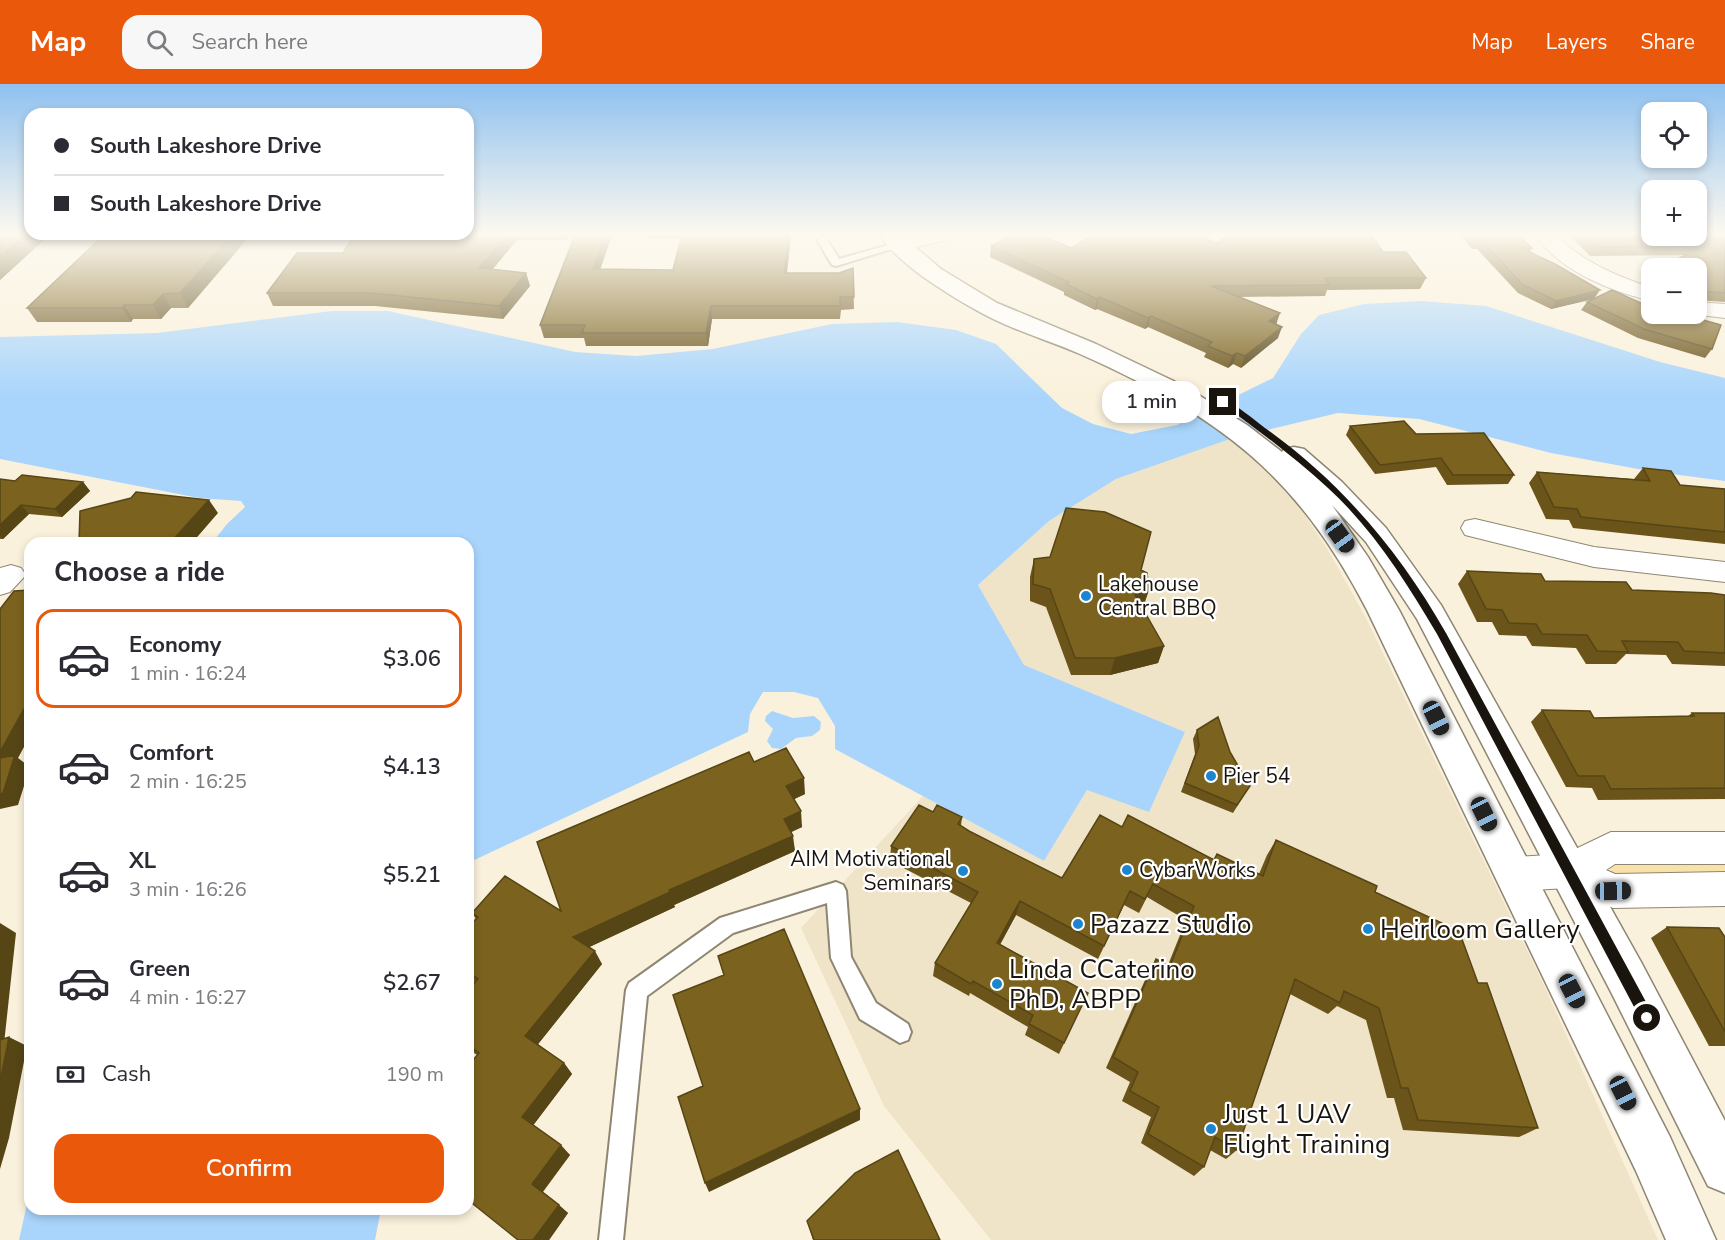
<!DOCTYPE html>
<meta charset="utf-8">
<style>
body{margin:0;font-family:"Nunito Sans",sans-serif;background:#f7f7f7;color:#2b2b33;height:100vh;display:flex;flex-direction:column;font-size:22px;white-space:nowrap}
*{box-sizing:border-box;margin:0}
p{font-size:20px;color:#7c7c81}
.icon{flex:none;width:33px;height:33px;fill:none;stroke:currentColor;stroke-width:2;stroke-linecap:round;stroke-linejoin:round}
.map{position:relative;flex:1;overflow:hidden}
.sheet{position:absolute;left:24px;top:453px;width:450px;height:678px;display:flex;flex-direction:column;background:#fff;border-radius:18px;box-shadow:0 3px 9px #0003}
.sheet>*{flex:none}
.banner{position:absolute;left:24px;top:24px;width:450px;height:132px;border-radius:18px;box-shadow:0 3px 9px #0003;display:grid;align-content:center;height:132px;padding:0 30px;background:#fff}
.buttons{position:absolute;left:1641px;top:18px;display:grid;gap:12px}
.buttons a{display:grid;place-items:center;width:66px;height:66px;border-radius:12px;background:#fff;box-shadow:0 3px 9px #0003;font-size:30px}
.end{position:absolute;width:27px;height:27px;margin:-14px;border:8px solid #19150e;background:#fff;box-shadow:0 0 0 3px #fff}
.from{border-radius:50%}
.bubble{position:absolute;height:42px;border-radius:18px;background:#fff;box-shadow:0 3px 9px #0003;font-size:20px;font-weight:600;line-height:42px;text-align:center}
.car{position:absolute;width:18px;height:36px;margin:-18px -9px;border-radius:8px;box-shadow:0 0 4px 2px #0007;background:linear-gradient(#222 24%,#8ab4d8 0 40%,#222 0 76%,#8ab4d8 0 86%,#222 0)}
.banner b{display:flex;align-items:center;gap:21px;height:57px;font-size:22px}
.banner b+b{border-top:2px solid #e1e1e2}
.banner i{width:15px;height:15px;background:#2b2b33}
ul{padding:0;list-style:none}
li{display:flex;align-items:center;gap:18px;height:99px;margin:0 12px 9px;padding:0 18px;border:3px solid transparent;border-radius:18px}
li div{flex:1}
li b{display:block;font-size:22px}
li em{font-style:normal;font-weight:600}
li.current{border-color:#ea580c}
li>.icon{width:54px;height:54px;stroke-width:1.5}
h2{padding:0 30px;font-size:27px;line-height:72px}
.pay{display:flex;align-items:center;gap:15px;height:66px;padding:0 30px;font-size:22px}
.pay p{margin-inline-start:auto}
.primary-button{display:flex;gap:12px;margin-top:auto;padding:12px 30px}
.primary-button a{flex:1;height:69px;border-radius:18px;background:#ea580c;color:#fff;font-size:24px;font-weight:600;line-height:69px;text-align:center}
header{display:flex;align-items:center;gap:36px;box-sizing:border-box;height:84px;padding:0 30px;background:#ea580c;color:#fff}
header strong{font-size:28px}
nav{display:flex;gap:33px;margin-inline-start:auto;font-size:21px}
.search{width:420px;height:54px;background:#f7f7f7;display:flex;align-items:center;gap:15px;box-sizing:border-box;padding:0 21px;border-radius:18px;color:#7c7c81;font-size:22px}
.map>svg:first-child{display:block}
.built{fill:#f0e4c8}
.green{fill:#f9e2aa}
.water{fill:#a9d5fc}
.lines{fill:none;stroke-linecap:round;stroke-linejoin:round}
.service-casing{stroke:#8e8672;stroke-width:4}
.minor-casing{stroke:#8e8672;stroke-width:2}
.tertiary-casing{stroke:#8e8672;stroke-width:3}
.service{fill:#fff;fill-rule:evenodd}
.minor{fill:#fff;fill-rule:evenodd}
.tertiary{fill:#fff;fill-rule:evenodd}
.wall{fill:#6a541a}
.shaded-wall{fill:#564515}
.building{fill:#7b621e;stroke:#564515;stroke-width:1.5}
.route{fill:#19150e}
.poi-dot{fill:#1c85d0;stroke:#fff;stroke-width:2}
.labels{text-anchor:middle;dominant-baseline:central;stroke-width:4.5;stroke-linejoin:round;paint-order:stroke}
.poi-label{font-size:21px;fill:#19150e;stroke:#fff;text-anchor:start}
.near-poi-label{font-size:26px;fill:#19150e;stroke:#fff;text-anchor:start}
</style>
<header>
<strong>Map</strong>
<div class="search"><svg class="icon" aria-label="search" viewBox="0 0 24 24"><circle cx="10" cy="10" r="6"/><path d="M15 15l6 6"/></svg>Search here</div>
<nav><a>Map</a><a>Layers</a><a>Share</a></nav>
</header>
<div class="map">
<svg width="1725" height="1156" viewBox="0 0 1725 1156">
<rect width="100%" height="100%" fill="#faf1dc"/>
<path class="built" d="M1230 355 1266 381 1298 421 1328 466 1366 534 1544 901 1658 1156H991L884 1022 801 844 923 712 1044 777 1087 706 1185 648 1024 581 978 501 1049 437 1116 395Z"/>
<path class="green" d="M1725 779V792L1621 794 1612 790 1609 782 1613 780Z"/>
<path class="water" d="M1421 217 1486 222 1660 278 1725 294V397L1649 387 1551 369 1419 335 1338 329 1230 355 1116 395 1049 437 978 501 1024 581 1185 648 1149 728 1087 706 1044 777 835 665V642L818 614 794 608H763L750 630 748 648 468 779V459H212L227 440 245 423 241 417 199 414 0 375V253L157 249 332 227H388L575 268 636 272 713 265 832 240 897 238 956 246 996 260 1062 324 1093 340 1131 350 1177 341 1273 294 1301 250 1319 231 1364 220Z
M772 627 793 634 814 632 821 638 820 646 812 652 796 654 781 665 772 664 767 657 773 645 765 637 766 632Z
M30 1106V1125H381L375 1156H19Z"/>
<g class="lines">
<g class="service-casing">
<path id="service" d="M822 153 826 154 839 175 896 159 901 162 836 182 832 181 817 156Z
M836 798 843 801 846 807 851 873 876 919 908 940 911 948 908 956 900 959 860 935 831 874 827 819 733 849 647 912 623 1156H599L626 906 629 899 720 834Z"/>
</g>
<g class="minor-casing">
<path id="minor" d="M916 151H953L950 155 896 168 889 166 886 162 889 158Z
M1535 151H1556C1582 178 1617 192 1652 204V217C1610 207 1560 187 1535 151Z
M1696 218 1725 220V234L1692 230H1696Z
M1475 435 1594 463 1725 478V498L1594 483 1465 451 1461 444 1465 437Z
M11 481 21 484 26 491 10 508 0 511V484Z
M1611 748H1725V780H1615L1606 786 1615 790 1725 788V822L1613 824 1567 804 1514 807 1501 802 1495 790 1501 778 1514 773 1565 770Z"/>
</g>
<g class="tertiary-casing">
<path id="tertiary" d="M880 151H901L941 185 997 219 1096 260 1184 302 1247 341 1282 368 1284 365 1294 363 1304 365 1342 398 1386 444 1441 521 1641 878 1725 1037V1109L1708 1102 1611 908 1417 535 1366 458 1332 421 1368 473 1399 526 1670 1053 1716 1156H1666L1636 1087 1367 526C1296 389 1219 332 1080 270 1055 259 1029 251 1004 240 975 227 948 210 922 192 906 180 891 168 880 151Z"/>
</g>
<use href="#service" class="service"/>
<use href="#minor" class="minor"/>
<use href="#tertiary" class="tertiary"/>
</g>
<path class="wall" d="M0 151H296L294 154H248L188 224H171L161 235H133L131 238H37L27 224 101 154H46L0 196Z
M354 151H569L566 156H517L492 185 526 189 530 202 503 235 375 222H273L267 209 343 169Z
M575 151H612L600 185 673 186 681 155H649L648 151H791L787 189H839L853 184 854 225 841 226 840 235H712L708 262H586L584 254H544L540 241Z
M1460 151H1519L1532 164 1530 168 1595 214 1667 231 1669 230H1682L1712 265 1705 274 1638 254 1581 226 1587 218 1591 215 1551 225 1518 209 1477 165H1472Z
M1569 151H1725V218L1696 216V184H1666L1669 179 1687 171 1590 172Z
M1107 154 1383 168 1426 194 1420 205 1327 206 1325 212 1239 213 1276 240 1278 254 1241 284 1233 280 1228 284 1204 273 1206 269 1148 243 1145 245 1097 225 1095 226 1064 211V208L990 173 991 162 1071 164Z
M1350 342 1416 350 1514 391 1508 400 1447 401 1436 383 1375 390 1346 351Z
M1643 384 1680 401 1725 405V460L1573 444 1569 436 1546 435 1529 399 1537 388 1634 395Z
M0 395 15 397 83 398 90 407 62 433 29 430 3 455H0Z
M1034 475 1141 486 1142 524 1164 562 1158 579 1110 591H1071L1046 523 1030 517V493Z
M1467 487 1545 497 1632 506 1725 511V582L1672 580 1666 571 1626 570 1616 580H1586L1576 564 1532 562 1526 552 1499 551 1492 538H1477L1458 500Z
M1542 626 1594 634 1688 632 1692 629H1725V715L1598 716 1592 704 1566 703 1531 638Z
M1197 646 1230 668 1250 702 1233 729 1181 708 1195 670 1193 655Z
M754 678 805 710 794 715 802 743 791 748 795 767 674 821 675 823 589 863 602 880 538 960 564 979 572 990 533 1041 570 1071 543 1108 568 1129 549 1156H518L477 971 468 965V906L475 898 468 894V843L476 835 472 829 561 827Z
M933 728 962 733 961 742 969 747 1062 794 1122 743 1214 775 1217 770 1259 790 1267 771 1276 756 1375 808 1478 899 1538 1044 1519 1053 1403 1046 1394 1014H1387L1366 936 1337 922 1328 930 1290 910 1237 1066 1226 1075 1210 1066 1204 1083 1194 1092 1141 1059 1151 1033 1122 1017 1130 998 1106 984 1149 887 1156 875 1168 881 1186 836 1147 813 1139 829 1124 821 1098 875 1016 831 1000 860 1088 909 1059 970 1025 951 1028 943 970 909 969 912 933 892 935 879 971 819 890 777 891 762Z
M1667 843 1725 853V962H1709L1651 854Z
M807 1137 940 1156H813Z"/>
<path class="shaded-wall" d="M25 151H44L46 154 0 196V173Z
M232 151H247L248 154 188 224 180 209Z
M507 151H515L517 156 483 197 479 184Z
M564 151H569L566 156Z
M605 151H612L596 198 593 185Z
M789 151H791L785 202 784 189Z
M526 189 530 202 503 235 499 222Z
M1600 206 1594 215 1551 225 1556 217Z
M163 210 171 224 161 235 153 221Z
M1100 213 1097 225 1095 226 1097 215Z
M124 221 133 235 131 238 122 224Z
M711 222 712 235 708 262 706 249Z
M1280 229 1276 241 1269 237Z
M1151 232 1148 243 1145 245 1148 234Z
M1282 243 1278 254 1241 284 1245 272Z
M1237 269 1233 280 1228 284 1232 272Z
M83 398 90 407 62 433 55 425Z
M209 416 218 429 192 459H170Z
M21 421 29 430 3 455 0 452V441Z
M1149 506 1143 524 1130 529 1135 511Z
M1164 562 1158 579 1110 591 1115 574Z
M30 614V652L18 674 30 683 18 721 0 725V668Z
M804 694 805 710 788 718 786 702Z
M801 727 802 743 785 751 784 735Z
M793 752 795 767 674 821 675 823 581 867 573 853 669 806Z
M1020 817 1016 831 994 872 997 859Z
M0 839 16 849 3 969 0 968Z
M595 867 602 880 535 964 525 952Z
M9 953 27 962 9 1054 0 1085V998Z
M564 979 572 990 532 1043 522 1033Z
M860 1025V1036L709 1108 705 1099Z
M561 1061 570 1071 542 1108 532 1100Z
M559 1121 568 1129 549 1156H533Z"/>
<path class="building" d="M0 151H25L0 173Z
M104 151H232L180 209 163 210 153 221H124L122 224H27Z
M354 151H507L479 184 526 189 499 222 370 209H267L297 169H343Z
M575 151H605L593 185 673 186 682 151H789L784 189H839L853 184 854 213H840V222H711L706 249H582L585 241H540Z
M1012 151H1041L1071 164 1093 151H1101L1107 154 1111 151H1197L1217 159 1228 151H1371L1383 168H1406L1426 194H1325L1329 201 1211 202 1280 229 1269 237 1282 243 1245 272 1237 269 1232 272 1208 262 1212 258 1151 232 1148 234 1100 213 1097 215 1066 200 1069 198 991 162Z
M1472 151H1519L1532 164H1521L1555 180 1600 206 1556 217 1522 200 1481 156H1476Z
M1583 151H1725V209L1702 207 1696 203V184H1676L1669 179 1705 162 1595 163Z
M1612 206 1652 224V230H1663L1668 232 1669 230H1682L1721 241 1712 265 1644 245 1587 218Z
M1404 337 1416 350 1484 349 1514 391H1453L1441 374 1380 381 1350 342Z
M1643 384 1671 387 1680 401 1725 405V448L1581 433 1577 425 1554 423 1537 388 1650 397Z
M22 391 83 398 55 425 21 421 0 441V395L15 397Z
M136 408 209 416 170 459H79L80 427 131 414Z
M1066 424 1105 428 1151 448 1141 486 1147 489 1149 506 1135 511 1164 562 1115 574H1075L1050 505 1033 500 1034 475 1050 473Z
M1467 487 1541 490 1545 497 1626 498 1632 506 1711 509 1725 511V569L1684 567 1678 558 1622 557 1628 568 1597 567 1587 551 1542 550 1536 540 1509 539 1502 526 1486 525Z
M30 506V614L0 668V525L14 507Z
M1542 626 1590 627 1594 634 1694 632 1692 629H1725V704L1611 705 1604 692H1578Z
M1218 633 1230 668 1250 702 1237 721 1185 699 1199 662 1197 646Z
M786 664 804 694 786 702 801 727 784 735 793 752 669 806 670 808 573 853 595 867 525 952 564 979 522 1033 561 1061 532 1100 559 1121 533 1156H518L468 1116V982L479 969 468 961V906L478 895 468 888V843L478 833 472 829 505 792 561 827 537 758 749 668 754 678Z
M15 671 3 709 0 710V674Z
M919 721 933 728 937 721 962 733 958 740 969 747 1062 794 1100 731 1122 743 1128 731 1214 776 1217 770 1263 792 1276 756 1377 802 1375 808 1459 847 1478 899H1487L1538 1044 1418 1036 1408 1004H1401L1379 924 1344 907 1340 919 1295 895 1237 1066 1215 1053 1204 1083 1148 1050 1159 1023 1130 1007 1138 988 1113 973 1156 875 1170 882 1194 822 1153 800 1145 815 1130 807 1104 862 1020 817 997 859 1088 909 1064 959 1029 940 1033 931 973 897 971 900 935 879 978 808 891 762Z
M1667 843 1719 844 1725 853V948Z
M784 845 860 1025 705 1099 678 1013 703 1002 673 911 724 891 718 872Z
M9 953 0 998V956Z
M898 1066 940 1156H814L807 1137 855 1089Z"/>
<linearGradient id="sky" x2="0" y2="1"><stop stop-color="#8fc1f0"/><stop offset="0.48" stop-color="#fdf9ef"/><stop offset="1" stop-color="#fdf9ef" stop-opacity="0"/></linearGradient>
<rect width="1725" height="313" fill="url(#sky)"/>
<path class="route" d="M1223 315C1238 322 1252 334 1265 344 1341 398 1400 468 1446 549L1652 929 1653 934 1652 938 1647 940 1642 938 1437 550C1406 498 1373 445 1328 404 1294 373 1258 346 1221 319L1219 318Z"/>
<g class="poi-dot">
<circle cx="1086" cy="512" r="6"/>
<circle cx="1211" cy="692" r="6"/>
<circle cx="1127" cy="786" r="6"/>
<circle cx="963" cy="787" r="6"/>
<circle cx="1078" cy="840" r="6"/>
<circle cx="1368" cy="845" r="6"/>
<circle cx="997" cy="900" r="6"/>
<circle cx="1211" cy="1045" r="6"/>
</g>
<g class="labels">
<g class="poi-label">
<text x="1098" y="500">Lakehouse<tspan x="1098" dy="24">Central BBQ</tspan></text>
<text x="1223" y="692">Pier 54</text>
<text x="951" y="775" text-anchor="end">AIM Motivational<tspan x="951" dy="24">Seminars</tspan></text>
<text x="1139" y="786">CybarWorks</text>
</g>
<g class="near-poi-label">
<text x="1090" y="840">Pazazz Studio</text>
<text x="1380" y="845">Heirloom Gallery</text>
<text x="1009" y="885">Linda CCaterino<tspan x="1009" dy="30">PhD, ABPP</tspan></text>
<text x="1223" y="1030">Just 1 UAV<tspan x="1223" dy="30">Flight Training</tspan></text>
</g>
</g>
</svg>
<div class="buttons">
<a><svg class="icon" aria-label="locate" viewBox="0 0 24 24"><circle cx="12" cy="12" r="6"/><path d="M12 2v4M12 18v4M2 12h4M18 12h4"/></svg></a>
<a>+</a>
<a>−</a>
</div>
<i class="end from" style="left:1647px;top:934px"></i>
<i class="end" style="left:1223px;top:318px"></i>
<div class="bubble" style="left:1102px;top:297px;width:99px">1 min</div>
<i class="car" style="left:1340px;top:452px;rotate:144deg"></i>
<i class="car" style="left:1436px;top:634px;rotate:154deg"></i>
<i class="car" style="left:1484px;top:730px;rotate:154deg"></i>
<i class="car" style="left:1613px;top:807px;rotate:89deg"></i>
<i class="car" style="left:1572px;top:907px;rotate:153deg"></i>
<i class="car" style="left:1623px;top:1009px;rotate:153deg"></i>
<div class="banner">
<b><i class="from"></i>South Lakeshore Drive</b>
<b><i></i>South Lakeshore Drive</b>
</div>
<section class="sheet">
<h2>Choose a ride</h2>
<ul>
<li class="current"><svg class="icon" aria-label="car" viewBox="0 0 24 24"><path d="M5 17H2v-5l4-1 3-4h7l3 4 3 1v5h-3M9 17h6M6 11h13"/><circle cx="7" cy="17" r="2"/><circle cx="17" cy="17" r="2"/></svg><div><b>Economy</b><p>1 min · 16:24</p></div><em>$3.06</em></li>
<li><svg class="icon" aria-label="car" viewBox="0 0 24 24"><path d="M5 17H2v-5l4-1 3-4h7l3 4 3 1v5h-3M9 17h6M6 11h13"/><circle cx="7" cy="17" r="2"/><circle cx="17" cy="17" r="2"/></svg><div><b>Comfort</b><p>2 min · 16:25</p></div><em>$4.13</em></li>
<li><svg class="icon" aria-label="car" viewBox="0 0 24 24"><path d="M5 17H2v-5l4-1 3-4h7l3 4 3 1v5h-3M9 17h6M6 11h13"/><circle cx="7" cy="17" r="2"/><circle cx="17" cy="17" r="2"/></svg><div><b>XL</b><p>3 min · 16:26</p></div><em>$5.21</em></li>
<li><svg class="icon" aria-label="car" viewBox="0 0 24 24"><path d="M5 17H2v-5l4-1 3-4h7l3 4 3 1v5h-3M9 17h6M6 11h13"/><circle cx="7" cy="17" r="2"/><circle cx="17" cy="17" r="2"/></svg><div><b>Green</b><p>4 min · 16:27</p></div><em>$2.67</em></li>
</ul>
<div class="pay"><svg class="icon" aria-label="cash" viewBox="0 0 24 24"><path d="M3 7h18v10H3z"/><circle cx="12" cy="12" r="2"/></svg>Cash<p>190 m</p></div>
<div class="primary-button"><a>Confirm</a></div>
</section>
</div>
